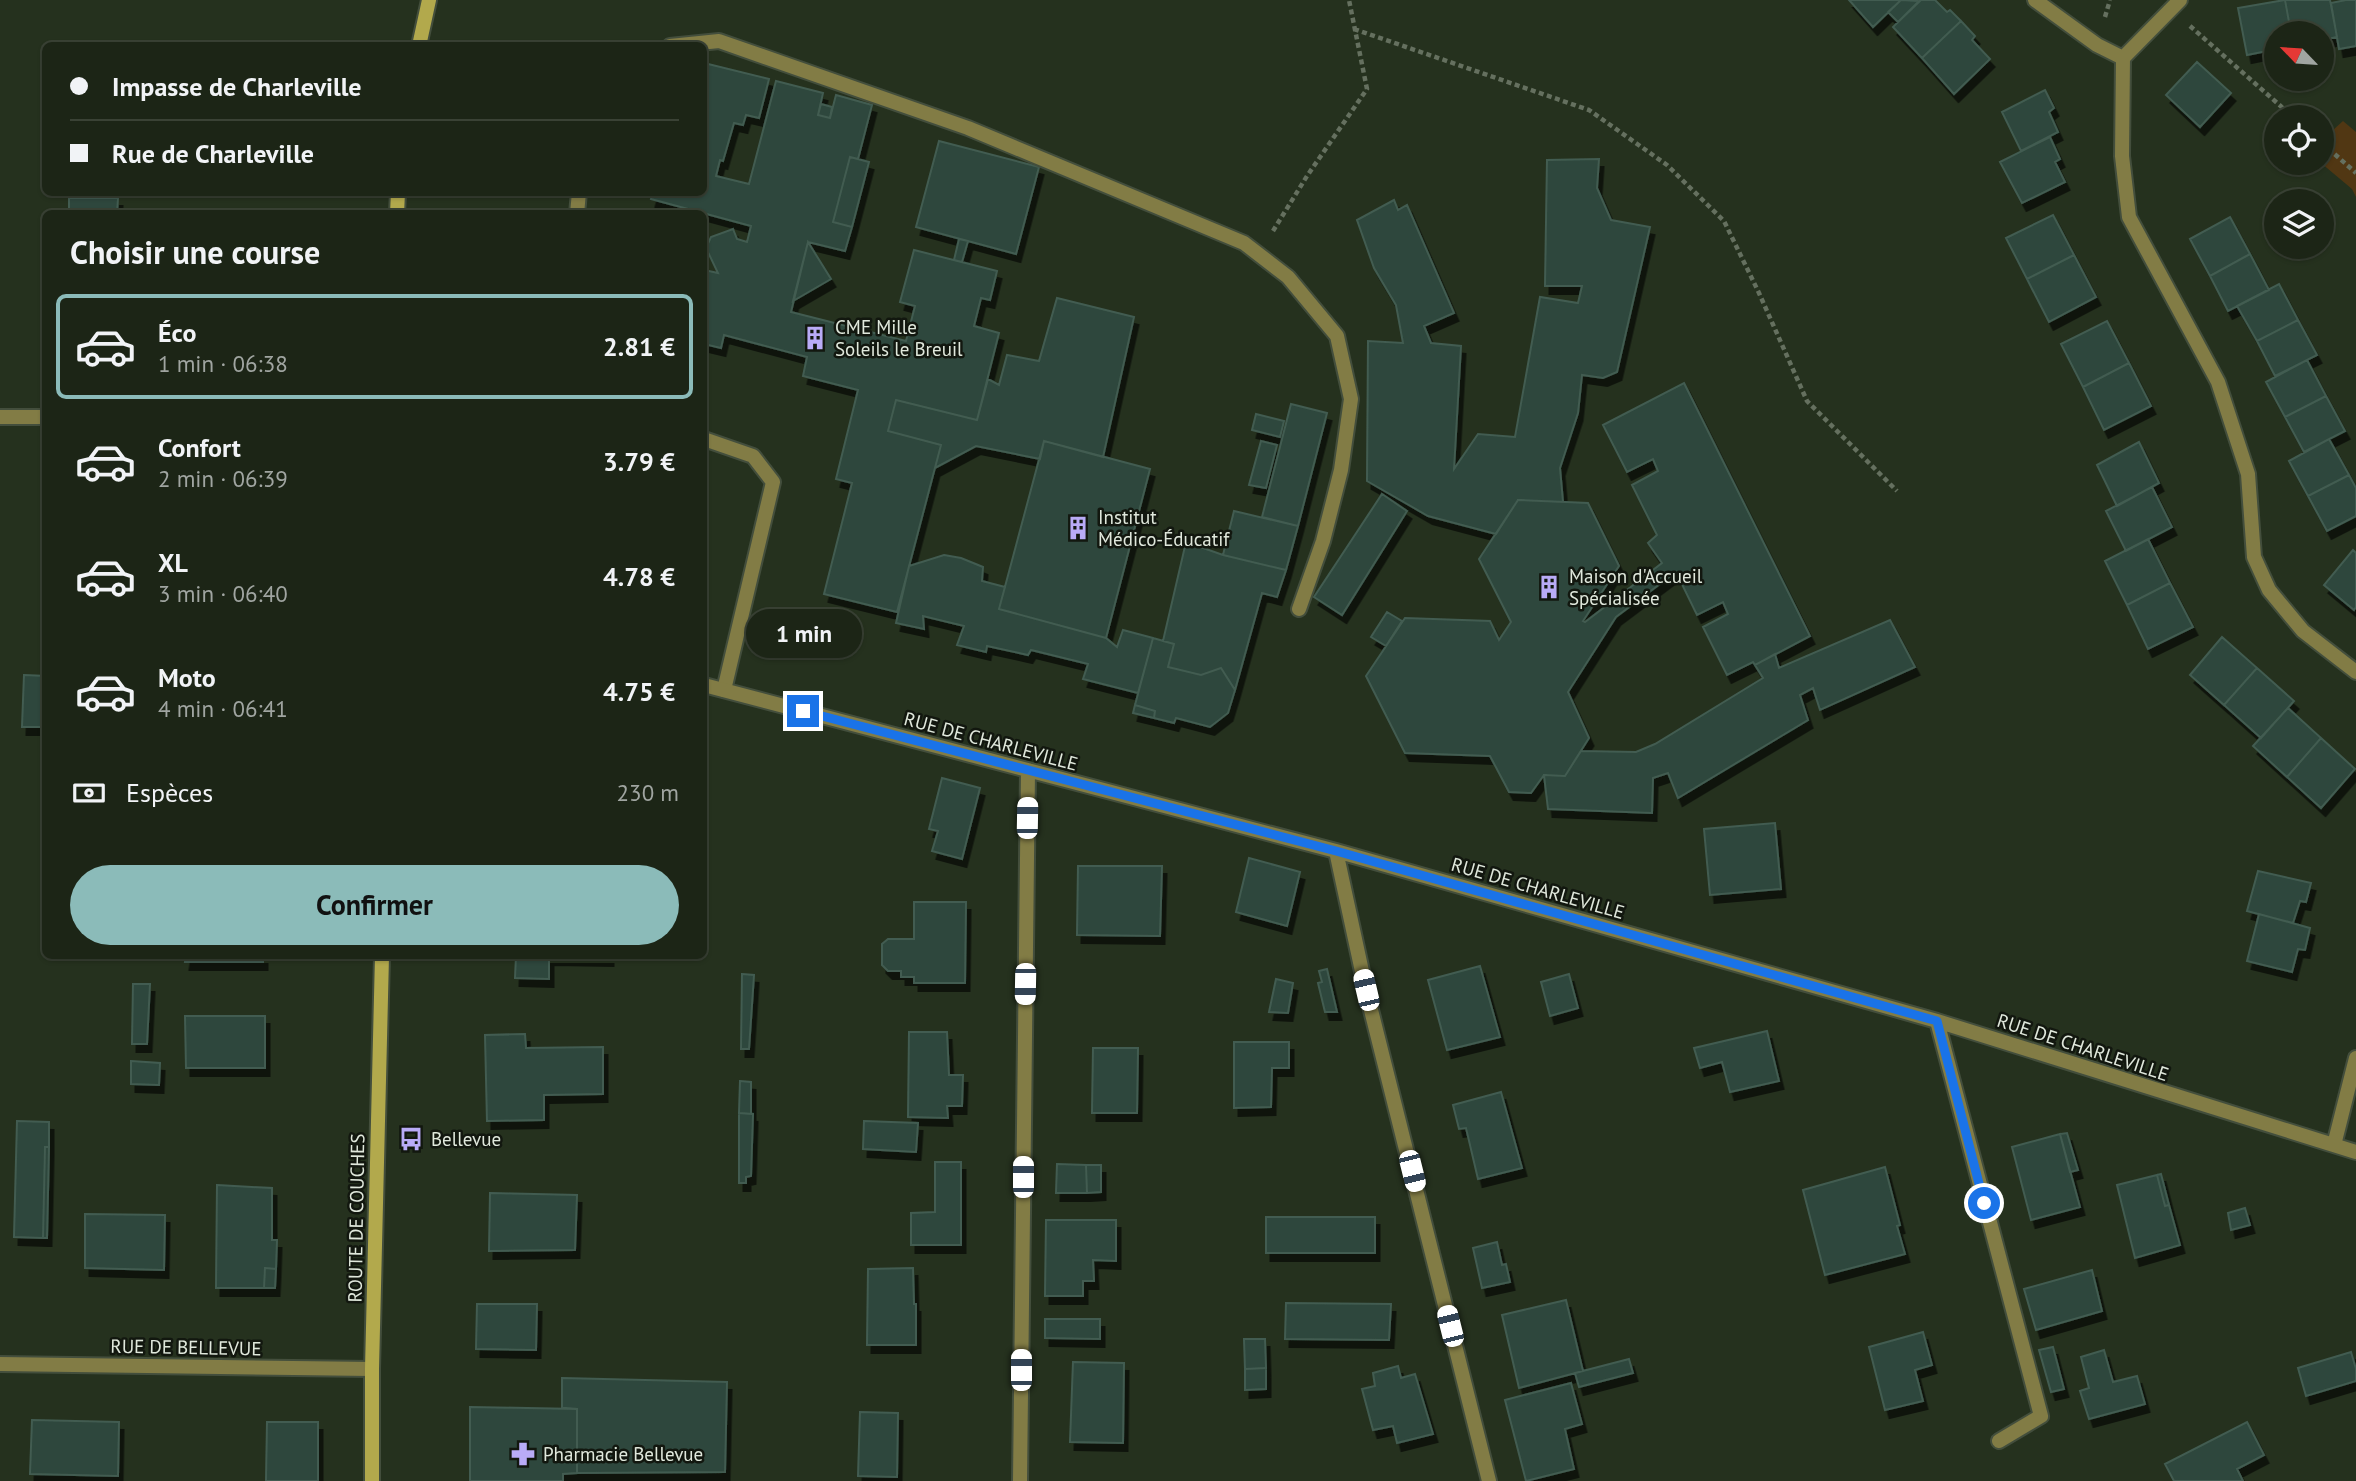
<!DOCTYPE html>
<html lang="fr">
<meta charset="utf-8">
<style>
body{margin:0;font-family:"PT Sans",sans-serif;background:#293123;color:#f1f3f6;height:100vh;display:flex;flex-direction:column;font-size:26px;white-space:nowrap}
*{box-sizing:border-box;margin:0}
p{font-size:23px;color:#a0a5a1}
.icon{flex:none;width:38px;height:38px;fill:none;stroke:currentColor;stroke-width:2;stroke-linecap:round;stroke-linejoin:round}
.map{position:relative;flex:1;overflow:hidden}
.drawer{position:absolute;left:42px;top:210px;width:665px;height:749px;display:flex;flex-direction:column;background:#1c2516;border-radius:10px;box-shadow:0 2px 5px #0004,0 0 0 2px #3a4235}
.drawer>*{flex:none}
.banner{position:absolute;left:42px;top:42px;width:665px;height:154px;border-radius:10px;box-shadow:0 2px 5px #0004,0 0 0 2px #3a4235;display:grid;align-content:center;height:154px;padding:0 28px;background:#1c2516}
.needle{width:46px;rotate:295deg}
.tools{position:absolute;left:2264px;top:21px;display:grid;gap:14px}
.tools a{display:grid;place-items:center;width:70px;height:70px;border-radius:50%;background:#1c2516;box-shadow:0 2px 5px #0004,0 0 0 2px #3a4235;font-size:35px}
.end{position:absolute;width:32px;height:32px;margin:-16px;border:9px solid #1a73e8;background:#fff;box-shadow:0 0 0 4px #fff}
.from{border-radius:50%}
.bubble{position:absolute;height:49px;border-radius:24px;background:#1c2516;box-shadow:0 2px 5px #0004,0 0 0 2px #3a4235;font-size:23px;font-weight:700;line-height:49px;text-align:center}
.car{position:absolute;width:21px;height:42px;margin:-21px -10px;border-radius:9px;box-shadow:0 0 5px 2px #0007;background:linear-gradient(#fff 24%,#345 0 40%,#fff 0 76%,#345 0 86%,#fff 0)}
.banner b{display:flex;align-items:center;gap:24px;height:66px;font-size:26px}
.banner b+b{border-top:2px solid #3a4235}
.banner i{width:18px;height:18px;background:#f1f3f6}
ul{padding:0;list-style:none}
li{display:flex;align-items:center;gap:21px;height:105px;margin:0 14px 10px;padding:0 14px;border:4px solid transparent;border-radius:10px}
li div{flex:1}
li b{display:block;font-size:26px}
li em{font-style:normal;font-weight:700}
li.selected{border-color:#8bbbb9}
li>.icon{width:63px;height:63px;stroke-width:1.5}
h2{padding:0 28px;font-size:32px;line-height:84px}
.pay{display:flex;align-items:center;gap:18px;height:77px;padding:0 28px;font-size:26px}
.pay p{margin-inline-start:auto}
.cta{display:flex;gap:14px;margin-top:auto;padding:14px 28px}
.cta a{flex:1;height:80px;border-radius:42px;background:#8bbbb9;color:#111;font-size:28px;font-weight:700;line-height:80px;text-align:center}
.map>svg:first-child{display:block}
.green{fill:#513713}
.building{fill:#2d473c;stroke:#425c51;stroke-width:2;filter:url(#shadow)}
.lines{fill:none;stroke-linecap:round;stroke-linejoin:round}
.lane-casing{stroke:#434e3c;stroke-width:18}
.street-casing{stroke:#434e3c;stroke-width:18}
.secondary-casing{stroke:#434e3c;stroke-width:18}
.path{stroke:#65705f;stroke-width:4.5;stroke-dasharray:5 3.5;stroke-linecap:butt}
.lane{stroke:#827c45;stroke-width:14}
.street{stroke:#827c45;stroke-width:14}
.secondary{stroke:#b2a94c;stroke-width:14}
.route{stroke:#1a73e8;stroke-width:9}
.labels{text-anchor:middle;dominant-baseline:central;stroke-width:5;stroke-linejoin:round;paint-order:stroke}
.poi-label{font-size:19px;fill:#e0e8dc;stroke:#12170f;text-anchor:start}
.street-label{font-size:19px;fill:#e0e8dc;stroke:#12170f}
</style>
<div class="map">
<svg width="2356" height="1481" viewBox="0 0 2356 1481">
<defs>
<filter id="shadow"><feDropShadow dx="4.5" dy="8" stdDeviation="0" flood-color="#0009"/></filter>
</defs>
<rect width="100%" height="100%" fill="#25311e"/>
<path class="green" d="M2343 121 2356 132V197L2352 189 2321 163 2322 140Z"/>
<path class="building" d="M1849 0H1901L1873 27Z
M1901 0 1919 1 1898 22 1888 12Z
M1921 0H1935L1947 12 1950 10 1961 21 1922 58 1893 27Z
M2285 0 2291 33H2277V49L2247 55 2238 8Z
M2285 0H2330L2337 37 2322 40V33H2291Z
M2346 0H2356V46L2339 49 2331 3Z
M1961 21 1975 36 1972 40 1990 59 1954 94 1922 58Z
M2197 62 2231 93 2200 127 2166 95Z
M704 63 769 79 759 118 746 115 743 125 734 123 723 161 720 160 716 176 749 184 776 81 823 93 818 115 830 118 836 95 872 105 858 159 850 157 833 222 852 227 845 251 808 242 791 312 906 341 915 306 900 302 914 250 997 271 990 300 981 298 974 326 999 333 977 420 896 400 888 431 941 445 897 612 824 594 852 483 836 479 858 390 803 376 807 357 724 335 721 348 704 344V270L718 273 706 248 711 237 733 229 737 239 747 242 751 226 651 199 653 192H704Z
M2045 90 2054 108 2049 112 2058 132 2021 151 2002 112Z
M821 104 832 107 830 118 818 115Z
M2050 137 2060 159 2055 162 2065 182 2022 203 2000 162Z
M939 141 1039 167 1016 254 916 227Z
M850 157 869 162 852 227 833 222Z
M1599 159 1597 188 1611 220 1650 227 1617 372 1603 378 1582 375 1578 413 1560 468 1563 502 1518 500 1496 534 1428 516 1367 481 1368 341 1403 343 1396 305 1374 268 1357 220 1394 200 1398 210 1407 205 1454 313 1424 326 1431 343 1461 346 1454 469 1478 434 1515 437 1540 297 1578 303 1582 286H1545L1547 160Z
M69 198H118L117 214H69Z
M2053 215 2074 255 2027 279 2006 238Z
M2230 217 2250 254 2210 276 2190 239Z
M959 239 968 241 962 262 954 260Z
M808 242 831 279 793 301Z
M2250 254 2269 290 2228 311 2210 276Z
M2074 255 2096 297 2049 322 2027 279Z
M2279 284 2298 320 2257 341 2237 306Z
M1057 298 1134 317 1103 457 1044 441 1040 459 976 446 935 468 941 445 888 431 896 400 977 420 988 379 999 385 1007 355 1039 361Z
M2298 320 2317 355 2275 376 2257 341Z
M2107 321 2129 363 2083 387 2061 344Z
M2307 360 2326 396 2285 417 2266 382Z
M2129 363 2151 406 2104 430 2083 387Z
M1684 383 1810 636 1755 665 1753 662 1727 675 1703 627 1728 614 1723 602 1697 615 1676 572 1616 617 1568 692 1589 738 1565 776 1544 775 1531 793 1509 792 1490 756 1405 753 1366 676 1405 618 1490 621 1499 640 1511 622 1479 559 1518 500 1588 503 1619 566 1583 621 1585 622 1662 563 1648 543 1657 535 1632 485 1658 471 1653 459 1627 472 1603 425Z
M2326 396 2345 431 2304 452 2285 417Z
M1291 404 1327 413 1298 526 1262 517Z
M1256 414 1284 421 1280 437 1252 430Z
M2329 439 2349 475 2308 496 2289 461Z
M1044 441 1150 469 1106 638 999 609Z
M1261 441 1277 445 1266 488 1249 485Z
M2139 442 2159 483 2117 506 2097 465Z
M2349 475 2356 488V516L2327 531 2308 496Z
M2152 487 2172 527 2126 551 2106 511Z
M1382 494 1407 511 1342 615 1314 597Z
M1234 511 1298 526 1286 570 1223 555Z
M2148 539 2170 583 2127 605 2105 561Z
M1186 542 1223 555 1286 570 1277 597 1262 593 1235 690 1221 668 1201 675 1168 667 1174 644 1163 641Z
M2353 550 2356 553V607L2354 610 2324 585Z
M944 555 961 558 983 567 982 581 1005 587 999 609 1106 638 1117 647 1123 630 1153 638 1138 693 1083 679 1088 664 1031 650 1028 655 987 646 986 652 957 645 964 626 923 616 924 629 896 623 909 566Z
M2170 583 2193 627 2148 649 2127 605Z
M1387 612 1402 621 1386 646 1371 637Z
M1890 620 1915 667 1820 710 1813 688 1800 695 1808 720 1678 798 1668 773 1653 778 1652 813 1548 809 1544 775 1565 776 1581 751 1636 752 1655 744 1763 678 1755 665 1775 654 1779 668Z
M2222 637 2257 668 2224 705 2190 675Z
M1153 638 1174 644 1168 667 1201 675 1221 668 1235 690 1228 713 1210 727 1176 718 1174 723 1154 718 1155 711 1135 705Z
M2257 668 2294 701 2261 738 2224 705Z
M24 675 46 676V727H22Z
M1135 705 1155 711 1154 718 1133 713Z
M2288 708 2321 738 2287 777 2253 746Z
M2321 738 2355 769 2321 808 2287 777Z
M942 778 980 788 962 859 932 851 938 831 929 829Z
M1775 823 1781 889 1710 895 1704 829Z
M1249 858 1300 872 1287 926 1236 912Z
M1078 866H1162L1160 936 1077 935Z
M2258 871 2311 883 2306 902 2300 901 2293 923 2247 911Z
M914 902H966L965 983H914V977H901V971H888L882 965V944L888 939H914Z
M2259 914 2310 928 2305 950 2298 949 2292 972 2247 961Z
M186 956H263V962H185Z
M516 956H609V958L549 957V979L515 978Z
M1480 966 1500 1037 1447 1050 1428 980Z
M1327 969 1337 1012H1325L1318 983 1322 982 1319 971Z
M742 974 754 975 749 1049H741Z
M1569 974 1578 1008 1550 1016 1541 982Z
M1276 979 1293 983 1288 1013 1269 1012Z
M133 984H150L147 1044H132Z
M185 1016H265V1068H186Z
M1767 1031 1779 1081 1730 1092 1722 1062 1700 1068 1694 1048Z
M909 1032H947L949 1075H963L962 1106H947L948 1118 908 1117Z
M525 1034 526 1048 603 1047V1094L544 1095V1120L487 1121 485 1035Z
M1234 1042H1289V1068H1272L1271 1107 1234 1108Z
M1093 1048H1138L1137 1113H1092Z
M131 1061 160 1063 159 1085 131 1084Z
M740 1081 751 1082V1114L739 1113Z
M1501 1092 1522 1168 1478 1179 1466 1128 1459 1129 1453 1105Z
M739 1113 753 1114 751 1176 746 1177V1183H739Z
M17 1121 49 1122V1147H45L43 1238 14 1237Z
M864 1121 918 1123 916 1152 863 1149Z
M2067 1133 2078 1170 2070 1172 2060 1134Z
M2060 1134 2080 1207 2031 1220 2012 1147Z
M45 1147H49L47 1238H43Z
M935 1162H961V1245H911V1213L935 1212Z
M1057 1164 1086 1165 1087 1193H1056Z
M1086 1165H1101V1192L1087 1193Z
M1885 1167 1900 1225 1897 1226 1905 1254 1825 1275 1803 1190Z
M2161 1174 2169 1205 2165 1206 2157 1175Z
M2157 1175 2165 1206 2169 1205 2180 1245 2135 1258 2117 1185Z
M217 1185 272 1188V1240H277L276 1269 265 1268 264 1288H216Z
M490 1193 577 1195 575 1250 489 1251Z
M2245 1208 2250 1225 2231 1230 2228 1213Z
M85 1214 165 1215 164 1270 85 1268Z
M1266 1217H1375V1253H1266Z
M1046 1220H1116V1261L1093 1260 1094 1281H1083V1296H1045Z
M1497 1242 1502 1265 1506 1264 1510 1282 1482 1288 1473 1248Z
M265 1268 276 1269 275 1288H264Z
M913 1268 914 1304H916V1345H867L868 1269Z
M2092 1270 2102 1311 2036 1330 2024 1289Z
M1566 1300 1583 1371 1519 1388 1502 1315Z
M1286 1303 1391 1304 1389 1340 1285 1339Z
M477 1304H537L536 1350 476 1349Z
M1045 1319H1100V1339L1045 1338Z
M1923 1332 1932 1365 1915 1370 1923 1401 1885 1410 1869 1347Z
M1244 1339H1265L1266 1368 1245 1369Z
M2053 1347 2064 1389 2051 1392 2039 1350Z
M2104 1350 2113 1382 2137 1376 2145 1404 2089 1419 2080 1391 2089 1388 2081 1357Z
M2351 1352 2356 1369V1381L2306 1396 2298 1368Z
M1629 1359 1633 1373 1579 1387 1575 1373Z
M1073 1362 1124 1363 1123 1443 1070 1442Z
M1398 1366 1401 1378 1415 1374 1433 1434 1397 1443 1393 1426 1373 1430 1362 1389 1375 1386 1373 1373Z
M1266 1368V1389L1245 1390V1369Z
M562 1378 727 1382 725 1472 577 1473V1409L562 1408Z
M1571 1383 1582 1424 1565 1429 1574 1469 1526 1481 1505 1400Z
M470 1407 577 1409V1473L563 1474V1481H470Z
M860 1412 898 1413 897 1477 858 1476Z
M32 1420 119 1422 118 1476 30 1474Z
M267 1422H318V1481H266Z
M2247 1422 2264 1455 2237 1469 2243 1481H2174L2165 1464Z"/>
<g class="lines">
<g class="lane-casing">
<path id="lane" d="M670 46 719 41 968 128 1244 243 1288 277 1337 336 1351 399 1341 470 1323 541 1299 609
M577 214 579 192
M704 439 753 456 773 482 724 690"/>
</g>
<g class="street-casing">
<path id="street" d="M2035 0 2097 45 2123 58 2122 156 2129 217 2218 382 2248 474 2254 557 2269 590 2303 631 2356 672
M2123 58 2180 0
M0 417H46
M704 685 1336 851 1937 1021 2356 1152
M1336 851 1366 990 1489 1481
M1937 1021 2041 1416 1999 1441
M2334 1145 2356 1058
M0 1364 372 1369
M1020 1481 1028 770"/>
</g>
<g class="secondary-casing">
<path id="secondary" d="M419 46 429 0
M397 214 398 192
M372 1481V1369L382 956"/>
</g>
<path class="path" d="M2105 17 2110 0
M2190 26 2293 117
M1354 29 1589 110 1667 165 1724 221 1759 293 1807 401 1897 491
M2322 143 2356 173
M1273 231 1307 176 1367 89 1349 0"/>
<use href="#lane" class="lane"/>
<use href="#street" class="street"/>
<use href="#secondary" class="secondary"/>
</g>
<g class="lines">
<path class="route" d="M803 711 1336 851 1937 1021 1984 1203"/>
</g>
<defs>
<g id="building-bare" transform="scale(1.89)"><path d="M-4-6H4V6H1V3H-1V6H-4ZM-2.5-4.3h1.7v1.8h-1.7ZM.8-4.3h1.7v1.8H.8ZM-2.5-1h1.7V.8h-1.7ZM.8-1h1.7V.8H.8Z" fill="#b9abf7" stroke="#12170f" stroke-width="2.5" paint-order="stroke"/></g>
<g id="bus-bare" transform="scale(1.89)"><path d="M-5-6H5V4H4V6H2V4H-2V6H-4V4H-5ZM-3.5-4V0h7V-4ZM-3.5 1.2v1.5H-2V1.2ZM2 1.2v1.5H3.5V1.2Z" fill="#b9abf7" stroke="#12170f" stroke-width="2.5" paint-order="stroke"/></g>
<g id="pharmacy-bare" transform="scale(1.89)"><path d="M-2-6h4v4h4v4h-4v4h-4v-4h-4v-4h4Z" fill="#b9abf7" stroke="#12170f" stroke-width="2.5" paint-order="stroke"/></g>
</defs>
<g fill-rule="evenodd">
<use href="#building-bare" x="815" y="338"/>
<use href="#building-bare" x="1078" y="528"/>
<use href="#building-bare" x="1549" y="587"/>
<use href="#bus-bare" x="411" y="1139"/>
<use href="#pharmacy-bare" x="523" y="1454"/>
</g>
<g class="labels">
<g class="poi-label">
<text x="835" y="327">CME Mille<tspan x="835" dy="22">Soleils le Breuil</tspan></text>
<text x="1098" y="517">Institut<tspan x="1098" dy="22">Médico-Éducatif</tspan></text>
<text x="1569" y="576">Maison d'Accueil<tspan x="1569" dy="22">Spécialisée</tspan></text>
<text x="431" y="1139">Bellevue</text>
<text x="543" y="1454">Pharmacie Bellevue</text>
</g>
<g class="street-label">
<text transform="translate(991 741) rotate(15)">RUE DE CHARLEVILLE</text>
<text transform="translate(1538 888) rotate(16)">RUE DE CHARLEVILLE</text>
<text transform="translate(2083 1047) rotate(18)">RUE DE CHARLEVILLE</text>
<text transform="translate(356 1218) rotate(-89)">ROUTE DE COUCHES</text>
<text transform="translate(186 1347) rotate(1)">RUE DE BELLEVUE</text>
</g>
</g>
</svg>
<div class="tools">
<a><svg class="needle" viewBox="-14 -14 28 28"><path d="M0-13l5 13h-10z" fill="#e53935"/><path d="M0 13l5-13h-10z" fill="#a0a5a1"/></svg></a>
<a><svg class="icon" aria-label="locate" viewBox="0 0 24 24"><circle cx="12" cy="12" r="6"/><path d="M12 2v4M12 18v4M2 12h4M18 12h4"/></svg></a>
<a><svg class="icon" aria-label="layers" viewBox="0 0 24 24"><path d="M12 4l9 5-9 5-9-5zM3 14l9 5 9-5"/></svg></a>
</div>
<i class="end from" style="left:1984px;top:1203px"></i>
<i class="end" style="left:803px;top:711px"></i>
<div class="bubble" style="left:746px;top:609px;width:116px">1 min</div>
<i class="car" style="left:1027px;top:818px;rotate:1deg"></i>
<i class="car" style="left:1025px;top:984px;rotate:181deg"></i>
<i class="car" style="left:1366px;top:990px;rotate:347deg"></i>
<i class="car" style="left:1412px;top:1171px;rotate:166deg"></i>
<i class="car" style="left:1023px;top:1177px;rotate:0deg"></i>
<i class="car" style="left:1450px;top:1326px;rotate:346deg"></i>
<i class="car" style="left:1021px;top:1370px;rotate:0deg"></i>
<div class="banner">
<b><i class="from"></i>Impasse de Charleville</b>
<b><i></i>Rue de Charleville</b>
</div>
<section class="drawer">
<h2>Choisir une course</h2>
<ul>
<li class="selected"><svg class="icon" aria-label="car" viewBox="0 0 24 24"><path d="M5 17H2v-5l4-1 3-4h7l3 4 3 1v5h-3M9 17h6M6 11h13"/><circle cx="7" cy="17" r="2"/><circle cx="17" cy="17" r="2"/></svg><div><b>Éco</b><p>1 min · 06:38</p></div><em>2.81 €</em></li>
<li><svg class="icon" aria-label="car" viewBox="0 0 24 24"><path d="M5 17H2v-5l4-1 3-4h7l3 4 3 1v5h-3M9 17h6M6 11h13"/><circle cx="7" cy="17" r="2"/><circle cx="17" cy="17" r="2"/></svg><div><b>Confort</b><p>2 min · 06:39</p></div><em>3.79 €</em></li>
<li><svg class="icon" aria-label="car" viewBox="0 0 24 24"><path d="M5 17H2v-5l4-1 3-4h7l3 4 3 1v5h-3M9 17h6M6 11h13"/><circle cx="7" cy="17" r="2"/><circle cx="17" cy="17" r="2"/></svg><div><b>XL</b><p>3 min · 06:40</p></div><em>4.78 €</em></li>
<li><svg class="icon" aria-label="car" viewBox="0 0 24 24"><path d="M5 17H2v-5l4-1 3-4h7l3 4 3 1v5h-3M9 17h6M6 11h13"/><circle cx="7" cy="17" r="2"/><circle cx="17" cy="17" r="2"/></svg><div><b>Moto</b><p>4 min · 06:41</p></div><em>4.75 €</em></li>
</ul>
<div class="pay"><svg class="icon" aria-label="cash" viewBox="0 0 24 24"><path d="M3 7h18v10H3z"/><circle cx="12" cy="12" r="2"/></svg>Espèces<p>230 m</p></div>
<div class="cta"><a>Confirmer</a></div>
</section>
</div>
